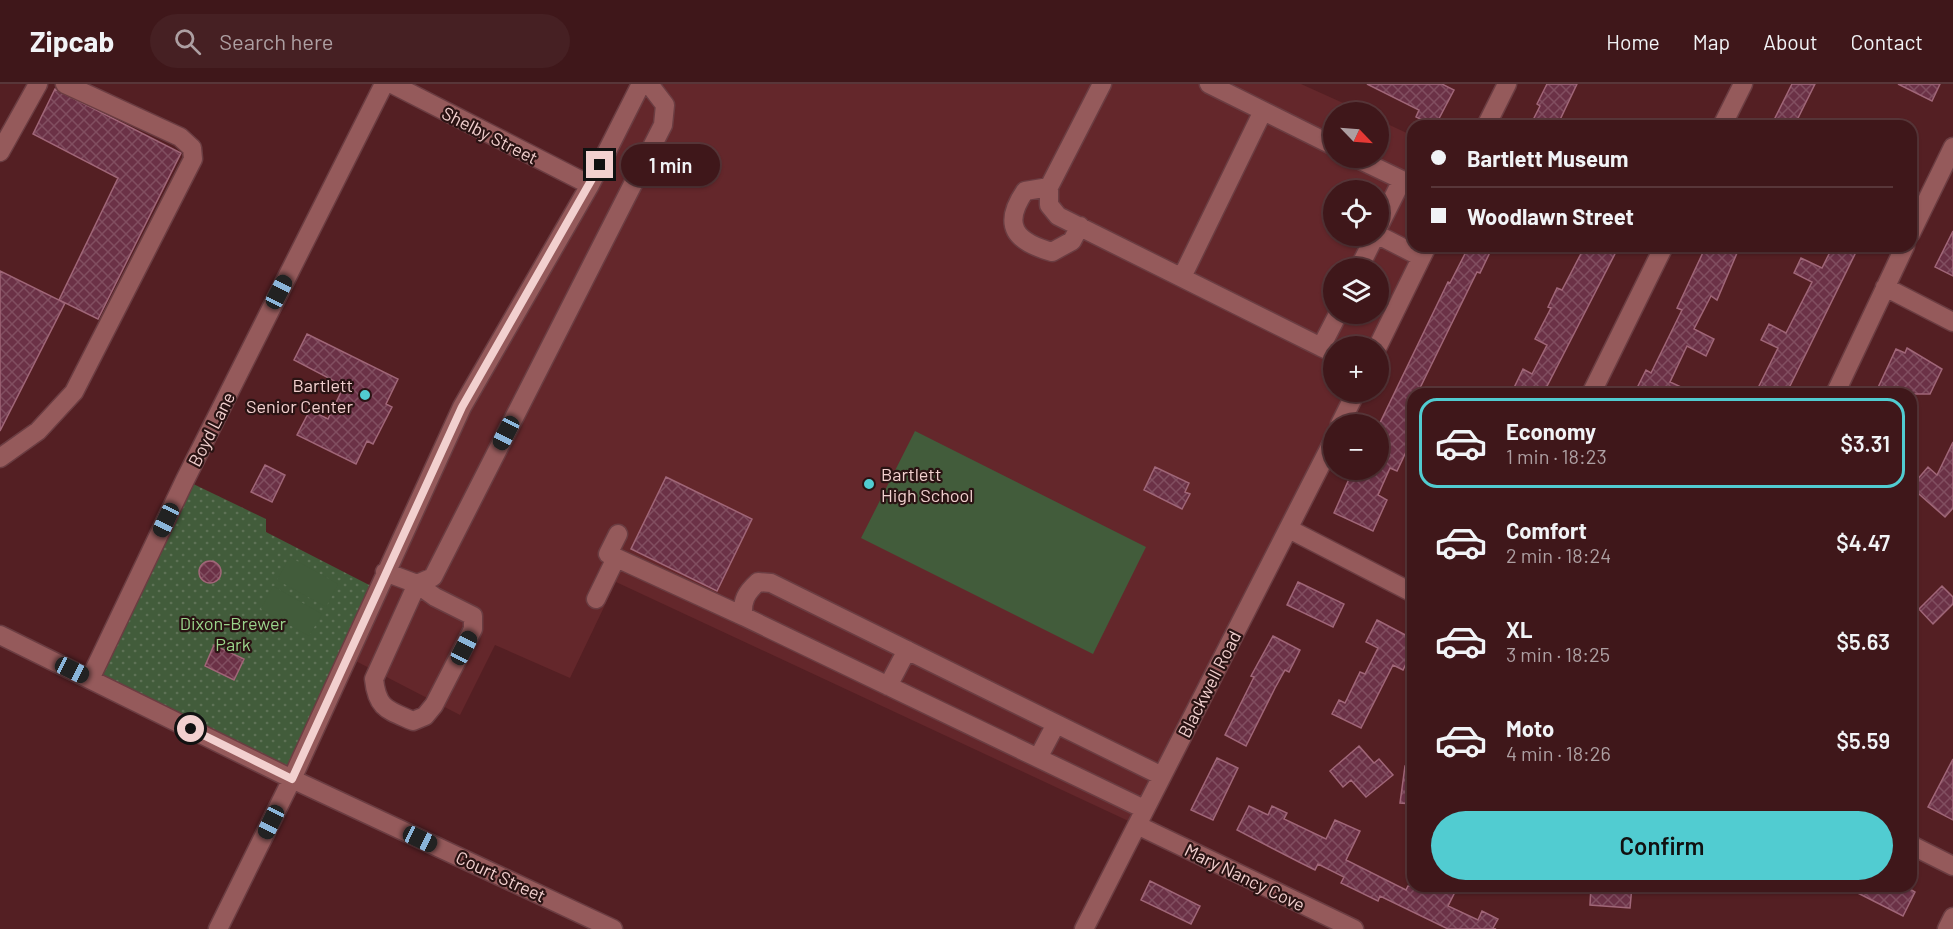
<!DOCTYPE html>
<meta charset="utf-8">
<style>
body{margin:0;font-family:Barlow,sans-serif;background:#462023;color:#f1f3f6;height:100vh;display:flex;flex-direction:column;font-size:22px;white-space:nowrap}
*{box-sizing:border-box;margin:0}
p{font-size:20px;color:#ad9fa2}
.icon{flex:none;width:33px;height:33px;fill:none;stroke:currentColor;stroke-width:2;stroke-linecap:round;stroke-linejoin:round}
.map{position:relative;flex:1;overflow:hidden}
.drawer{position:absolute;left:1407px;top:304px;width:510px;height:504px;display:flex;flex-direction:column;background:#3f171a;border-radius:18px;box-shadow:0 2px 4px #0004,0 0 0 2px #583639}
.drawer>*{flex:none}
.hud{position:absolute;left:1407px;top:36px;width:510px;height:132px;border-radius:18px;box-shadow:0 2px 4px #0004,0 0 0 2px #583639;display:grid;align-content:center;height:132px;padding:0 24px;background:#3f171a}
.needle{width:39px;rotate:115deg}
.buttons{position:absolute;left:1323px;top:18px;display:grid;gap:12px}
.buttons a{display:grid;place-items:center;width:66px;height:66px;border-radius:50%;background:#3f171a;box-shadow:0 2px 4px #0004,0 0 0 2px #583639;font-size:30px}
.end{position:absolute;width:27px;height:27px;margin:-14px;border:8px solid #f2d0cf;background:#111;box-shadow:0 0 0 3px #111}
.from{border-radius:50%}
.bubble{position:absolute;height:42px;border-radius:21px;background:#3f171a;box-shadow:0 2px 4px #0004,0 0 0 2px #583639;font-size:20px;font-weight:600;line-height:42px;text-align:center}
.car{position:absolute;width:18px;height:36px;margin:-18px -9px;border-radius:8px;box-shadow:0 0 4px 2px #0007;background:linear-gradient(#222 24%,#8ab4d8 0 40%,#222 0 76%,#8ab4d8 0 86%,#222 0)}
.hud b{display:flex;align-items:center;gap:21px;height:57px;font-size:22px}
.hud b+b{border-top:2px solid #583639}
.hud i{width:15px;height:15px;background:#f1f3f6}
ul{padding:10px 0 0;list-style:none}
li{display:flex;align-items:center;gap:18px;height:90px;margin:0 12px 9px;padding:0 12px;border:3px solid transparent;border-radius:18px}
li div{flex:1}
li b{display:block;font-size:22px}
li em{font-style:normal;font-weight:600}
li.active{border-color:#51ccd1}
li>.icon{width:54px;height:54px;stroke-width:1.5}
.cta{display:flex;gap:12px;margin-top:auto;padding:12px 24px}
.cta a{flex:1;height:69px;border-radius:36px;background:#51ccd1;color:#111;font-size:24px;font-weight:600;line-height:69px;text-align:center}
header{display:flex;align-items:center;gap:36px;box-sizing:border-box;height:84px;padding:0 30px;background:#3f171a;border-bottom:2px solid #583639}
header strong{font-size:28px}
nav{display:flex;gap:33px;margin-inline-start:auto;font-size:21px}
.search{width:420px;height:54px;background:#462023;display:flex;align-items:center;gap:15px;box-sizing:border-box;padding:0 21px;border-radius:33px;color:#ad9fa2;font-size:22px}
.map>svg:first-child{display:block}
.built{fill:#64272b;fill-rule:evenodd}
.park{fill:url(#park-dots)}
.pitch{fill:#425c3b}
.building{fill:url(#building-cross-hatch);stroke:#a06678;stroke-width:1.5}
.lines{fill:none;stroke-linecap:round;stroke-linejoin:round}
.minor-casing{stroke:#6b3d42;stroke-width:21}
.minor{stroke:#955a5b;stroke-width:18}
.route{stroke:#f2d0cf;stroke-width:8}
.poi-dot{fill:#51ccd1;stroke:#2a1313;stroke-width:2}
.labels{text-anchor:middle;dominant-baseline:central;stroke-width:4.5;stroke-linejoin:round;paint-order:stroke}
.street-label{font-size:18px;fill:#f2d0cf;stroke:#2a1313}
.poi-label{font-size:18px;fill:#f2d0cf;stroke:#2a1313;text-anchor:end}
.park-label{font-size:18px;fill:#9bd58b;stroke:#2a1313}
</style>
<header>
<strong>Zipcab</strong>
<div class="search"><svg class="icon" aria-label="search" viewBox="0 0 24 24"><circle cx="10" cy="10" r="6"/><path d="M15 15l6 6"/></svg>Search here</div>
<nav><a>Home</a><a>Map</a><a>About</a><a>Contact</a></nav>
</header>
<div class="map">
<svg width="1953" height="845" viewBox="0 0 1953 845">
<defs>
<pattern id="park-dots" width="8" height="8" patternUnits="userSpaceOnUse" patternTransform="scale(1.5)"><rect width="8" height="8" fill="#425c3b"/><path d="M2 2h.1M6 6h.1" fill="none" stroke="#5e7256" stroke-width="1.8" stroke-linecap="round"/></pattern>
<pattern id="building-cross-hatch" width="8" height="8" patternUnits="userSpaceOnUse" patternTransform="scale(1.5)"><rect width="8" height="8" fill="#6b3146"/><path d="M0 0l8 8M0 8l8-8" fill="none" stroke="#814e60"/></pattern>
</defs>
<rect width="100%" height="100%" fill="#541f23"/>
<path class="built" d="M641 0H1301L1363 28H1334V74H1378L1379 36 1413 52V162H1427L1378 262H1334V308H1356L1334 340 1333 355 1137 741 616 498 570 594 495 561 460 631 346 572 462 323ZM1334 106H1378V152H1334ZM1334 184H1378V230H1334Z"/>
<path class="park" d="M185 396 266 435V448L377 505 292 695 90 595Z"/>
<path class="pitch" d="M915 347 1146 463 1093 570 861 454Z
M290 473 338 500 326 523 277 496Z
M273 502 322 530 309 552 261 525Z"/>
<path class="building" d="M1367 0H1442L1454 6 1435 42 1416 33 1419 26Z
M1547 0H1577L1557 42H1530L1540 22 1537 20Z
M1792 0H1815L1794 42H1771Z
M1898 0H1940L1932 17Z
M55 5 181 69 98 235 59 216 118 94 33 50Z
M1953 147V192L1935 183Z
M1469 162H1493L1480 189 1477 188 1417 310H1413V353L1397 387 1390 384 1378 411 1387 416 1373 447 1334 429 1353 386H1378V343L1448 198 1450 199Z
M1585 162H1619L1543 310H1511L1523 285 1532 290 1547 261 1535 255 1551 224 1548 223 1557 204 1562 206Z
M1706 162H1740L1717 216 1711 212 1694 245 1714 255 1706 272 1687 262 1670 298 1696 310H1634L1646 286 1651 289 1682 226 1677 224Z
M1833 162H1859L1786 310H1755L1778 264 1761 256 1769 240 1786 249 1812 198 1794 189 1801 174 1822 184Z
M0 187 65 219 0 347Z
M307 250 398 295 386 320 392 323 373 360 367 357 356 380 297 351 310 326 328 335 344 302 294 276Z
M1907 264 1942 285 1930 310H1875L1896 265 1905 269Z
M1953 358V424L1945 433 1911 403 1928 383 1937 391Z
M265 381 285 391 272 418 251 408Z
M1155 383 1189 399 1185 408 1190 410 1182 425 1144 406Z
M666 393 752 435 717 507 631 465Z
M199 488a11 11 0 1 1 22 0a11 11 0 1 1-22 0Z
M1298 498 1344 520 1333 543 1287 521Z
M1942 502 1953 513V520L1933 540 1919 525Z
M1377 536 1413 555V565L1403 586 1393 581 1361 644 1332 630 1339 616 1345 619 1360 588 1365 590 1378 564 1366 558Z
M1273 552 1300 566 1289 588 1285 586 1275 604 1246 662 1225 651 1254 593 1251 592Z
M214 561 244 575 234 596 205 582Z
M1359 662 1374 679 1379 675 1393 691 1366 713 1351 696 1343 703 1330 687Z
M1217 674 1238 684 1213 736 1191 726Z
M1953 675V736L1928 723Z
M1405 682H1413V720L1400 719Z
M1249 722 1268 731 1272 722 1287 729 1284 735 1326 755 1335 736 1360 747 1346 776 1406 806 1408 802H1448L1456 806 1448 822 1478 836 1482 827 1498 835 1493 844 1496 845H1448L1380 812 1378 817 1341 799 1344 793 1318 780 1315 786 1299 778 1237 746Z
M1150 797 1200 822 1191 840 1141 816Z
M1591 802H1632L1630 824 1590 821Z
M1844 802H1905L1915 808 1903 832Z"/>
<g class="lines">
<g class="minor-casing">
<path id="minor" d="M392 0 590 101
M1102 0 1049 103V121L1058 132 1321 263
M1209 0 1334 62
M1486 42 1507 0
M1722 42 1743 0
M0 68 38 0
M1356 74 1402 96 1378 144
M1049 103 1025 107C1001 142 1016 158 1052 168L1072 157 1080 142
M1911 149 1953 63
M1378 151 1421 173
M1359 184 1375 152
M1182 193 1263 27
M1885 203 1953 238
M1378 262 1427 162
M1334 269 1321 263 1338 230
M1591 310 1664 162
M1835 310 1905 162
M1340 340 1356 308
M0 374 38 347 74 308 193 75 192 64 180 53 65 0
M1289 445 1413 509
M618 450 608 470 743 532
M385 488 417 500 433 493 663 41 665 21 649 0
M417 500 435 513 473 532V545L434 621 425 632 413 637C388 626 377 625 374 595Z
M596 515 616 474
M0 551 292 695 613 845
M90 595 185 396 384 0
M888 602 907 566
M1038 674 1056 640
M1144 725 743 532C742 516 746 509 758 498L771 499 1162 692
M1137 741 1354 845
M1911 761 1953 782
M218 845 292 695 462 323 590 101 641 0
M1084 845 1334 355
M1947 845 1953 833"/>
</g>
<use href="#minor" class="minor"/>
</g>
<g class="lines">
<path class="route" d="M191 645 292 695 462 323 600 81"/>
</g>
<g class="poi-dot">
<circle cx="365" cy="311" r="6"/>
<circle cx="869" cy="400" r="6"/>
</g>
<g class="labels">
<g class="street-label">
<text transform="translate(490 51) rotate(27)">Shelby Street</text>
<text transform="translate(211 345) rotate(-63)">Boyd Lane</text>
<text transform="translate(1209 600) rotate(-63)">Blackwell Road</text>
<text transform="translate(501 792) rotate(25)">Court Street</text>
<text transform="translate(1245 793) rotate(26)">Mary Nancy Cove</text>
</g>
<g class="poi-label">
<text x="353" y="301">Bartlett<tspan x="353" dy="21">Senior Center</tspan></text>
<text x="881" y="390" text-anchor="start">Bartlett<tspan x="881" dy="21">High School</tspan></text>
</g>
<g class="park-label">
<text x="233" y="539">Dixon-Brewer<tspan x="233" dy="21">Park</tspan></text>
</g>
</g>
</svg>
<div class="buttons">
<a><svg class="needle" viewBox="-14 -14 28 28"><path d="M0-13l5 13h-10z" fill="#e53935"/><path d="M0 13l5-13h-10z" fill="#ad9fa2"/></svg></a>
<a><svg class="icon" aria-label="locate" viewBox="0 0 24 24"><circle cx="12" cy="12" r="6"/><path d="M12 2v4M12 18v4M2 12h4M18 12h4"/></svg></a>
<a><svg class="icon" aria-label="layers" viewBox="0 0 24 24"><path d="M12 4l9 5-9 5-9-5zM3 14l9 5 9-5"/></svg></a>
<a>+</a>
<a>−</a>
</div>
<i class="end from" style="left:191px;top:645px"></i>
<i class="end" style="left:600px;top:81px"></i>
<div class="bubble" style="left:621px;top:60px;width:99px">1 min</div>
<i class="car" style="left:279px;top:208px;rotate:27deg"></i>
<i class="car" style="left:506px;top:349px;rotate:207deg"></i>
<i class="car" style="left:166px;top:436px;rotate:205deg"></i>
<i class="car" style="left:464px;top:564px;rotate:27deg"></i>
<i class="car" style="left:72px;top:586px;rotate:116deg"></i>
<i class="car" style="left:271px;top:738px;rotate:206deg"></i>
<i class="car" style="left:420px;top:755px;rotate:115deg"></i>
<div class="hud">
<b><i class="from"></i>Bartlett Museum</b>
<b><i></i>Woodlawn Street</b>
</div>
<section class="drawer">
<ul>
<li class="active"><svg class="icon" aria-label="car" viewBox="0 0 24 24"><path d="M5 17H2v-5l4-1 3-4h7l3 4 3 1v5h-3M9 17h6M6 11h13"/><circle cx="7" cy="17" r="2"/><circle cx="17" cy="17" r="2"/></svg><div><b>Economy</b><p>1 min · 18:23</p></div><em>$3.31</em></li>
<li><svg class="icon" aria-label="car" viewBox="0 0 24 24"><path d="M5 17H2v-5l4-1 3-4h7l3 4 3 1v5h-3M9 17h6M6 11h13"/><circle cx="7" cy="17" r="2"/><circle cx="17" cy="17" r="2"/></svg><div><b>Comfort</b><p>2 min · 18:24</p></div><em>$4.47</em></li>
<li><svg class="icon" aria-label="car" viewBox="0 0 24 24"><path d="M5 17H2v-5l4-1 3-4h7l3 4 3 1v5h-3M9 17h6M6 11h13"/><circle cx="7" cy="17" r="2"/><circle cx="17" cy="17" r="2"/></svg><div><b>XL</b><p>3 min · 18:25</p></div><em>$5.63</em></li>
<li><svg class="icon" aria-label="car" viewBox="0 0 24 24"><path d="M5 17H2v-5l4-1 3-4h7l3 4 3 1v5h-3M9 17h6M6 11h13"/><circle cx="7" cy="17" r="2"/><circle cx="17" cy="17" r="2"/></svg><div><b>Moto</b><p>4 min · 18:26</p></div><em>$5.59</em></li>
</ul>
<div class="cta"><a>Confirm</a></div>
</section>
</div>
